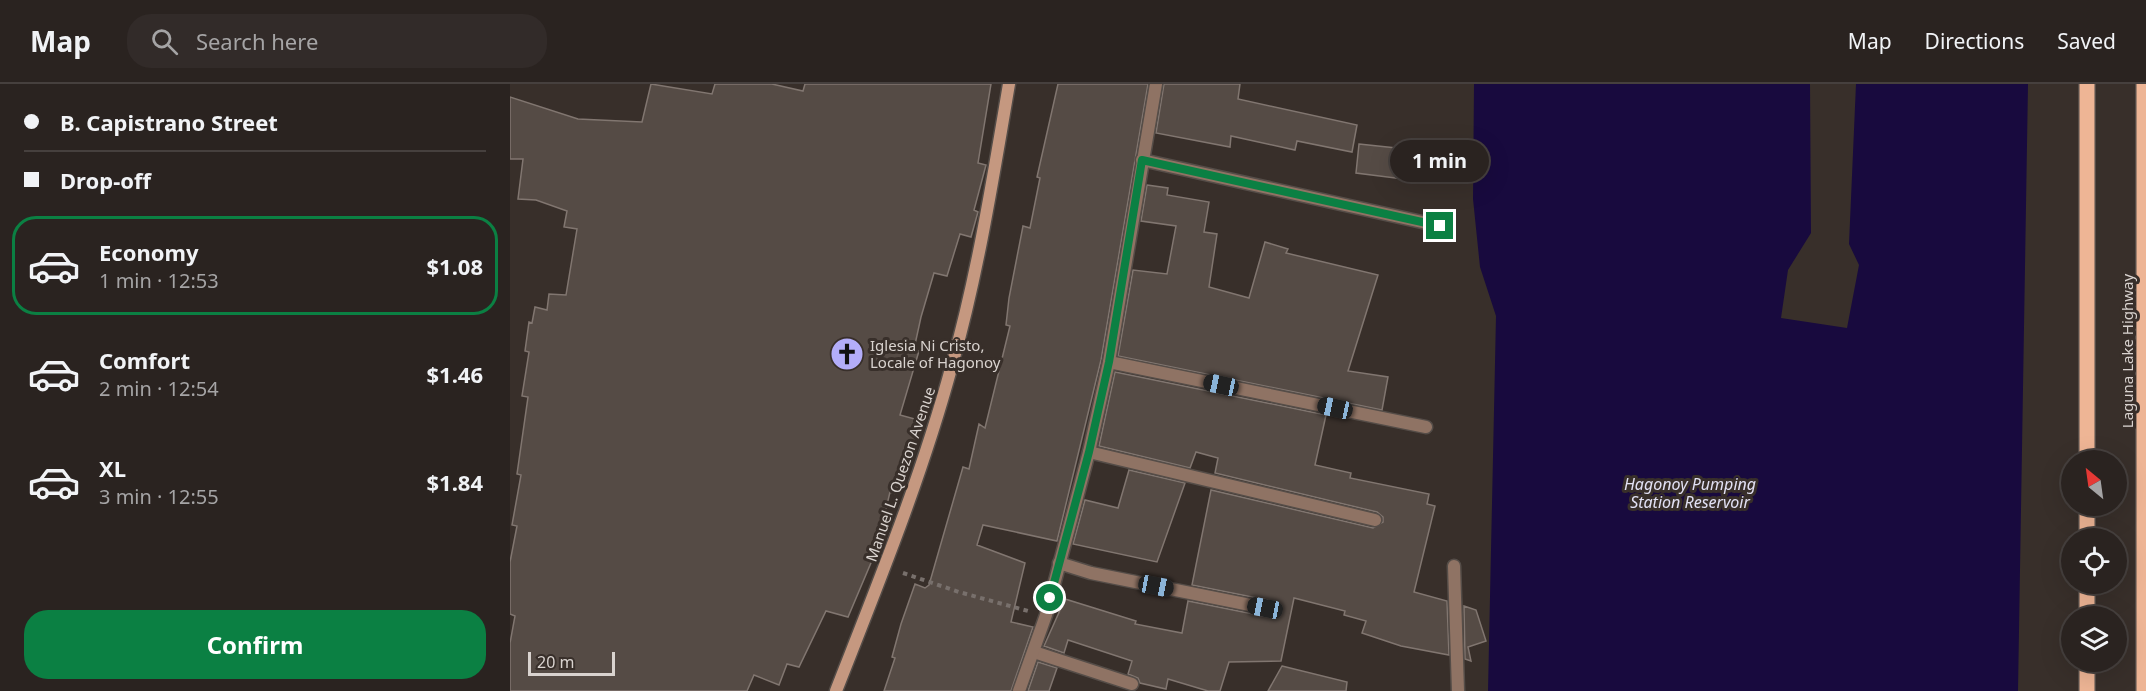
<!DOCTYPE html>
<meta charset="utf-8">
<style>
body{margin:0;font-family:"Noto Sans",sans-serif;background:#322b29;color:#f1f3f6;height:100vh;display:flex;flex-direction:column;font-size:22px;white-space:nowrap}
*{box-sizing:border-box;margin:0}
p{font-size:20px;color:#a5a4a5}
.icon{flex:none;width:33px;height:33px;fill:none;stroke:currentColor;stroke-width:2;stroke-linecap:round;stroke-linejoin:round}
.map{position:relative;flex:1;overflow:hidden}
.sheet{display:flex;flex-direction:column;background:#2a2320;width:510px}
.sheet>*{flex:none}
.hud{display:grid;align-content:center;height:132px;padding:0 24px;background:#2a2320}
.needle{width:39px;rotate:331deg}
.fabs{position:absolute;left:1551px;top:366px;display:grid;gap:12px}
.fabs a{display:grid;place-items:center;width:66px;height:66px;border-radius:50%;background:#2a2320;box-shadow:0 6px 24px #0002,0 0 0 2px #46403e;font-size:30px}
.scale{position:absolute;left:18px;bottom:15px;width:87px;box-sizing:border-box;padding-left:6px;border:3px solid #d9d3cf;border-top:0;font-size:16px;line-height:21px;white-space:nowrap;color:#d9d3cf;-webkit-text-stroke:4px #382f2a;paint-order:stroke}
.end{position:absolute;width:27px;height:27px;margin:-14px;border:8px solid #0b8043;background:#fff;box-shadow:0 0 0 3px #fff}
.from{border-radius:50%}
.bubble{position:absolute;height:42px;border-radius:21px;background:#2a2320;box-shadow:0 6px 24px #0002,0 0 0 2px #46403e;font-size:20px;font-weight:700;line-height:42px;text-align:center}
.car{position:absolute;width:18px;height:36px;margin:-18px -9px;border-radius:8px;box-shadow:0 0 4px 2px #0007;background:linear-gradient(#222 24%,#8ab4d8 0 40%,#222 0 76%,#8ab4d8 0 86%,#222 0)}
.hud b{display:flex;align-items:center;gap:21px;height:57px;font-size:22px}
.hud b+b{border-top:2px solid #46403e}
.hud i{width:15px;height:15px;background:#f1f3f6}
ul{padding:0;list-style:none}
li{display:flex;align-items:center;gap:18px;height:99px;margin:0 12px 9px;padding:0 12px;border:3px solid transparent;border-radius:24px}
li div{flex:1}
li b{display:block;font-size:22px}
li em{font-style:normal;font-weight:700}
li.selected{border-color:#0b8043}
li>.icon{width:54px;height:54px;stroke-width:1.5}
.button{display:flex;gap:12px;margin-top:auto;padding:12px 24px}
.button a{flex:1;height:69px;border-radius:24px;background:#0b8043;color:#fff;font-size:24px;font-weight:700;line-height:69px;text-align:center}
header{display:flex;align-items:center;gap:36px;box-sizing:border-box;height:84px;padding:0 30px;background:#2a2320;border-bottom:2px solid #46403e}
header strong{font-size:28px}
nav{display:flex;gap:33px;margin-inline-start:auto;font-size:21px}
.search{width:420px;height:54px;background:#322b29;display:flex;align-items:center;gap:15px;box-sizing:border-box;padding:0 21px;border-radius:24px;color:#a5a4a5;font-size:22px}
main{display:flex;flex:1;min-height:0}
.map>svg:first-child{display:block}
.water{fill:#180a3e}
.building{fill:#554b45;stroke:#817670;stroke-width:1.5}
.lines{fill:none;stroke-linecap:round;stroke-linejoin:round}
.service-casing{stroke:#554d48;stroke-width:15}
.pedestrian-casing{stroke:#554d48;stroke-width:15}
.minor-casing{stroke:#554d48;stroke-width:15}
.secondary-casing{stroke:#554d48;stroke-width:15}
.primary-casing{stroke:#554d48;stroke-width:18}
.path{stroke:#78706c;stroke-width:4;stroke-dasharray:4.5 4.5;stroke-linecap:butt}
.service{stroke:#8f7364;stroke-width:12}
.pedestrian{stroke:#8f7364;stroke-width:12}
.minor{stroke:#8f7364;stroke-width:12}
.secondary{stroke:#c59880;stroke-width:12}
.primary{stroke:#eeb595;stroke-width:15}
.route{stroke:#0b8043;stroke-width:8}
.labels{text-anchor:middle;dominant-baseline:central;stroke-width:6;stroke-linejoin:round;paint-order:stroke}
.poi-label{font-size:15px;fill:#d9d3cf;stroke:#382f2a;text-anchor:start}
.street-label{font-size:15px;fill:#d9d3cf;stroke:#382f2a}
.water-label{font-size:16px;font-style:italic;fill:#e2e1f4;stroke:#382f2a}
</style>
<header>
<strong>Map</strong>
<div class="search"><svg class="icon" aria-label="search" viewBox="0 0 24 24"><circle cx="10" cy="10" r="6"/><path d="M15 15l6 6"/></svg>Search here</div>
<nav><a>Map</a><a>Directions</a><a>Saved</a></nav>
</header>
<main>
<section class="sheet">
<div class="hud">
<b><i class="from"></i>B. Capistrano Street</b>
<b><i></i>Drop-off</b>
</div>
<ul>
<li class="selected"><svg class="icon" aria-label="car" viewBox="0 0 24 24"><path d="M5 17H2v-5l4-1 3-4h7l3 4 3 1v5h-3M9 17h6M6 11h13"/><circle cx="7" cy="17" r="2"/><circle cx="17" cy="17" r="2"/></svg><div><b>Economy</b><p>1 min · 12:53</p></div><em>$1.08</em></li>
<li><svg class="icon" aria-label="car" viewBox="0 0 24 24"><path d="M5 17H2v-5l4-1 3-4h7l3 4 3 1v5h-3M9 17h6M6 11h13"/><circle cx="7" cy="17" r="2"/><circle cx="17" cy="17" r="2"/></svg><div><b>Comfort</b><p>2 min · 12:54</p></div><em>$1.46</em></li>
<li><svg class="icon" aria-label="car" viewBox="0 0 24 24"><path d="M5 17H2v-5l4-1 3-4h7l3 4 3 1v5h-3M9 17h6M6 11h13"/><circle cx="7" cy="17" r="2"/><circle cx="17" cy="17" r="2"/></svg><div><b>XL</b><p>3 min · 12:55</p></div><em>$1.84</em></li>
</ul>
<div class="button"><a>Confirm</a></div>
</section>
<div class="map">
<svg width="1636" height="607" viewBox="0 0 1636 607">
<rect width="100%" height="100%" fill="#382f2a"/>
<path class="water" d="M964 0H1300L1301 149 1278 186 1271 234 1337 244 1349 181 1339 160 1346 0H1518L1508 607H978L986 232 970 183 963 115Z"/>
<path class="building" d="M141 0 202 10 205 0H262L293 7 295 0H481L468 79 476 81 464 126 468 128 461 153 450 150 437 192 424 189 411 233 404 265 409 267 390 331 412 337 394 399 390 398 386 410 380 408 366 467 338 533 316 527 289 583 277 580 269 601 244 591 237 607H0V559L5 532 0 530V478L7 442 2 441 11 391 7 390 18 313 12 312 19 268 15 267 19 238 22 239 25 223 37 226 39 210 56 211 67 145 54 143 57 127 26 116 8 115 13 75H0V13L68 35 132 38Z
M548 0H638L591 276 547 457 473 441 467 461 515 479 501 538 523 543 501 607H374L385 574 382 573 391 540 405 500 415 504 419 501 453 383 459 385 469 340 475 344 500 242 496 241 499 214 513 142 520 144 530 94 527 93Z
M654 0H730L728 15 847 41 842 68 787 57 785 66 721 52 720 63 646 49Z
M849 60 905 66 901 96 846 89Z
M637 101 658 104 657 111 699 118 694 148 707 150 699 203 739 214 755 158 778 165 776 169 868 191 838 287 878 293 872 326 608 272 623 186 657 190 666 142 631 137Z
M605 288 816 331 805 381 841 389 840 394 919 410 917 420 925 422 904 508 937 517 939 571 891 562 852 549 856 537 834 531 835 527 784 514 771 577 719 578 710 607H698L658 595 656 605 630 599 628 594 618 590 622 577 558 556 554 569 534 562 555 515 626 537 625 540 672 549 678 517 753 532 761 530 763 522 757 516 682 501 701 406 863 444 873 438V433L867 428 705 389 708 374 686 368 680 384 589 362Z
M619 386 675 399 647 478 563 460 575 416 608 424Z
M954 522 966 526 976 557 958 563 961 577 955 575Z
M528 578 547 584 539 607H518Z
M772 582 837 598 836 607H758Z"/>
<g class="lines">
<g class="service-casing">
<path id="service" d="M632 76 930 142
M599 278 916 343
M549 479 581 489 755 524"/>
</g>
<g class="pedestrian-casing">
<path id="pedestrian" d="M579 368 865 436
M524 568 622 600"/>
</g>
<g class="minor-casing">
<path id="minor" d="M944 482 948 607
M509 607 536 531 579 368 599 278 646 0"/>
</g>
<g class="secondary-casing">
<path id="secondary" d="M326 607C368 500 412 392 442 281 468 189 483 94 499 0"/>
</g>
<g class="primary-casing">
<path id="primary" d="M1577 0V376
M1634 0V607
M1577 422V454
M1577 500V532
M1577 578V607"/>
</g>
<path class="path" d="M393 489 449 508 518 527"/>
<use href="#service" class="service"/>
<use href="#pedestrian" class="pedestrian"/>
<use href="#minor" class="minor"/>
<use href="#secondary" class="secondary"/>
<use href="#primary" class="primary"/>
</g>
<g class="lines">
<path class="route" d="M540 514 579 368 599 278 632 76 930 142"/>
</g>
<defs>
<g id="church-disc" transform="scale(1.725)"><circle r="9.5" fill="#b3adf9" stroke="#382f2a"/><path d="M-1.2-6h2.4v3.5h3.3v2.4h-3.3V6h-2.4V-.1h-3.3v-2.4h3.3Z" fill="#111"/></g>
</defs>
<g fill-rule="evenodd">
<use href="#church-disc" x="337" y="270"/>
</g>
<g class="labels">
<g class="poi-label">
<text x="360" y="261">Iglesia Ni Cristo,<tspan x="360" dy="17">Locale of Hagonoy</tspan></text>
</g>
<g class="street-label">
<text transform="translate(1617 267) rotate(-90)">Laguna Lake Highway</text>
<text transform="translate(390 390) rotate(-71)">Manuel L. Quezon Avenue</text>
</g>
<g class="water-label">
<text x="1180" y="400">Hagonoy Pumping<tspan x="1180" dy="18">Station Reservoir</tspan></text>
</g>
</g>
</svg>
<div class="fabs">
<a><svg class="needle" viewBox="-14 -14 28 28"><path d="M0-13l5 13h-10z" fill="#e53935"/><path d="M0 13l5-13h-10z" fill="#a5a4a5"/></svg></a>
<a><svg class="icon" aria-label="locate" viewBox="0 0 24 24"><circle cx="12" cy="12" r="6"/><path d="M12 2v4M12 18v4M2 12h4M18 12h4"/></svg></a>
<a><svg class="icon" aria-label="layers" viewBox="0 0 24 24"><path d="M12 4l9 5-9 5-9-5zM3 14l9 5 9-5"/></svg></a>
</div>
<div class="scale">20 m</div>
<i class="end from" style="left:540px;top:514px"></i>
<i class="end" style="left:930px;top:142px"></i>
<div class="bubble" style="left:880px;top:56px;width:99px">1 min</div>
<i class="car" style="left:711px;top:301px;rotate:282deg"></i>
<i class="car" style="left:825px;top:324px;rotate:282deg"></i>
<i class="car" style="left:646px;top:502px;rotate:101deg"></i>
<i class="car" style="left:755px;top:524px;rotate:281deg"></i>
</div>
</main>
